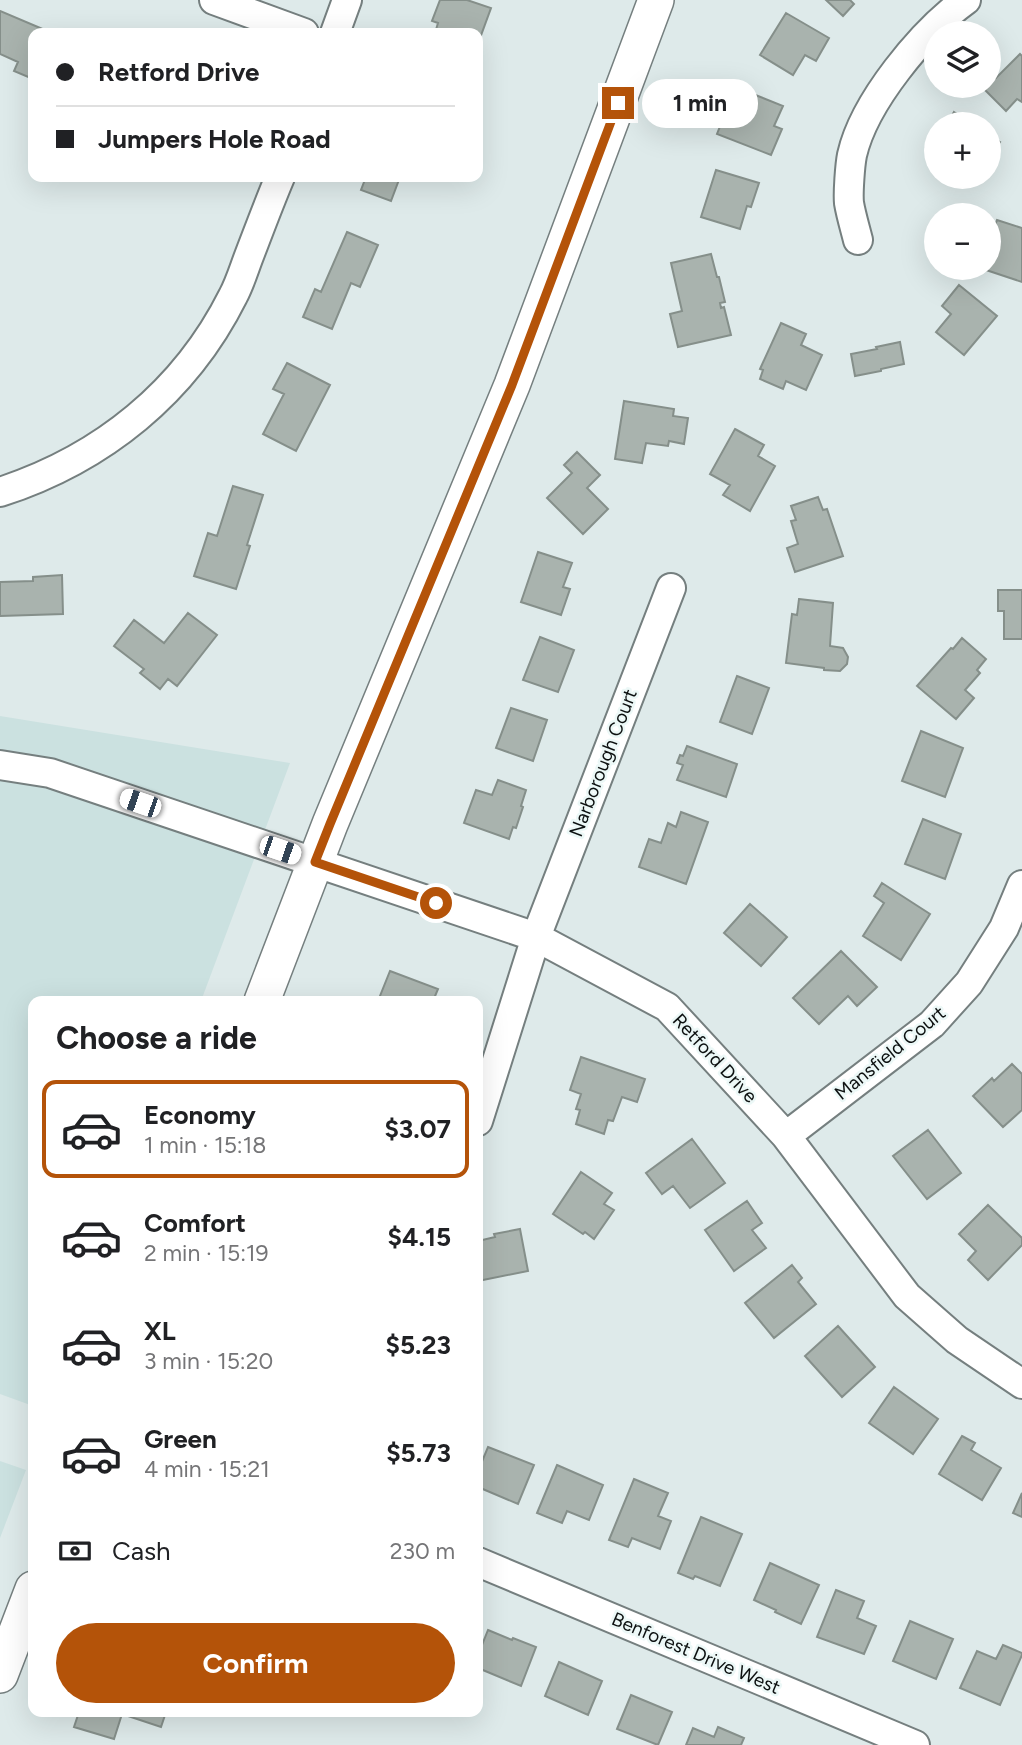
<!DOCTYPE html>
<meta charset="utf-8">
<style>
body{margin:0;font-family:Figtree,sans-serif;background:#f6f6f6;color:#202124;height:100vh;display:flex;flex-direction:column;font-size:26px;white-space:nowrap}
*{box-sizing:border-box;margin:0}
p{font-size:23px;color:#757577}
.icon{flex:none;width:38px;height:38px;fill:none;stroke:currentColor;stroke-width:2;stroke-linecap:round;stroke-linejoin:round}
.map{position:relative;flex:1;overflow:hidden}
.panel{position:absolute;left:28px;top:996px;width:455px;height:721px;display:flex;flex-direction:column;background:#fff;border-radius:14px;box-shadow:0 7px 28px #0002}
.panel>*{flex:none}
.hud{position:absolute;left:28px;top:28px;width:455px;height:154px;border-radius:14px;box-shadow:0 7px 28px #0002;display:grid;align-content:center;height:154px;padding:0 28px;background:#fff}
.tools{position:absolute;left:924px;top:21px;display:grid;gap:14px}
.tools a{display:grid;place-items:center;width:77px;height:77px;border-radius:50%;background:#fff;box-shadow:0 7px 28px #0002;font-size:35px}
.end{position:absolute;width:32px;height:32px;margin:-16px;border:9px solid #b45309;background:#fff;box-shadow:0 0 0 4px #fff}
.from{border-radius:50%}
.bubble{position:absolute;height:49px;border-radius:24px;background:#fff;box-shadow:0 7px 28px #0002;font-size:23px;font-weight:700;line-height:49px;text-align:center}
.car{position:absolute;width:21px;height:42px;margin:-21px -10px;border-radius:9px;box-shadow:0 0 5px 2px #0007;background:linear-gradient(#fff 24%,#345 0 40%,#fff 0 76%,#345 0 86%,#fff 0)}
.hud b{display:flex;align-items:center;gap:24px;height:66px;font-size:26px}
.hud b+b{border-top:2px solid #e0e0e0}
.hud i{width:18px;height:18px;background:#202124}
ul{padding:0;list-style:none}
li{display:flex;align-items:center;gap:21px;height:98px;margin:0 14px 10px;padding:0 14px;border:4px solid transparent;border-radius:14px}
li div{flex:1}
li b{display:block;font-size:26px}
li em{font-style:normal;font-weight:700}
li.current{border-color:#b45309}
li>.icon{width:63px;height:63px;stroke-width:1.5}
h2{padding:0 28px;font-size:32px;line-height:84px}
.pay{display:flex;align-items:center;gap:18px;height:77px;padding:0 28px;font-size:26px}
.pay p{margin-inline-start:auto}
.cta{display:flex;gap:14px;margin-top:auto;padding:14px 28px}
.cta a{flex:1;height:80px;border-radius:42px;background:#b45309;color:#fff;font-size:28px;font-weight:700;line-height:80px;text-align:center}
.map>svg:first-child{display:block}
.built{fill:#cbe1e0}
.building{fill:#a9b3ae;stroke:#858f8a;stroke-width:2}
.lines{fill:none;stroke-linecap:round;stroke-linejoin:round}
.minor-casing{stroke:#757f7f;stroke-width:32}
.major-casing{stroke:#757f7f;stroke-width:38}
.minor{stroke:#fff;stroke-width:28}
.major{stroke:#fff;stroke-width:35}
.route{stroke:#b45309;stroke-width:9}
.labels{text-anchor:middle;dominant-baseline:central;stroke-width:5;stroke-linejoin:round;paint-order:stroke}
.street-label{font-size:19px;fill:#0c1010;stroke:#ecf8f7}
</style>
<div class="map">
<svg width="1022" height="1745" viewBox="0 0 1022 1745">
<rect width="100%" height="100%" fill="#deeaea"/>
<path class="built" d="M0 716 290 763 201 1001H33V1406L0 1394Z
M0 1461 26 1470 0 1538Z"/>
<path class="building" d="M440 0H467L491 8 480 38 478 37V33H435L438 23 432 21Z
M826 0H850L854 4 843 16Z
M0 11 52 33H33V79L14 71 18 62 0 54Z
M786 13 829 38 816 61 805 55 793 75 760 55Z
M1020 54 1022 56V102L1017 99 1006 111 981 86H989L990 73 996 78Z
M748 92 783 106 774 126 782 129 771 155 717 134 727 109 740 114Z
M954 112 973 124H947Z
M936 133V153L926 147Z
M989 135 1000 142 989 159Z
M716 170 759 183 751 207 747 206 740 229 701 217Z
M366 177H400L391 201 361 190Z
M997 220 1022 228V282L980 268H989V243Z
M347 232 378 245 360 287 351 283 332 329 303 317 315 289 321 292Z
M711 254 717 277H719L725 302 720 303 721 308 724 307 731 335 678 347 670 314 682 311 671 263Z
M959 285 997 316 964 355 936 332 951 314 942 306Z
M781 323 806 334 801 345 822 355 806 390 786 381 783 389 760 379 763 370 760 369Z
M900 342 904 364 881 369V371L855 376 851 354 877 349 876 347Z
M287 363 330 385 296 451 263 434 284 394 273 389Z
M624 401 674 409 673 416 688 418 684 444 669 441 668 446 646 443 642 463 615 459Z
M735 429 764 445 758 456 775 466 750 511 723 495 730 485 710 474Z
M577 452 600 475 587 488 608 509 583 534 547 498 572 473 564 465Z
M233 486 263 495 247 545 250 546 236 589 194 576 208 533 217 536Z
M818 497 823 510 827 509 843 556 795 572 787 548 798 544 791 521 796 520 791 506Z
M538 552 572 563 563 587 570 589 561 615 521 602Z
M62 575 63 614 0 616V582L33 581V577Z
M998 590H1022V639H1004V611H998Z
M799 599 833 603 830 646 843 648 848 657 847 664 840 671 824 670V668L786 663 792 614 797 615Z
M188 613 217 635 177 686 168 679 160 689 140 673 144 669 114 646 134 620 164 643Z
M540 637 574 650 558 692 523 680Z
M962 638 986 659 977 670 980 673 965 690 974 698 956 719 917 686 951 648 953 649Z
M737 676 769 688 752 734 720 722Z
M511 708 547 720 533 761 496 748Z
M921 731 963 748 945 797 902 781Z
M687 746 737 764 726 797 677 780 683 765 677 763 680 755 683 756Z
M498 780 526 790 521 806 523 807 516 828 513 827 509 839 464 823 476 790 492 795Z
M681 812 708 822 686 884 639 867 649 839 661 843 668 823 676 827Z
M923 819 961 834 945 879 905 864Z
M882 883 930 914 901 960 863 936 884 903 874 896Z
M750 904 787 937 761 966 724 933Z
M841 951 877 987 857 1006 848 996 819 1024 793 998Z
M390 971 438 989 433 1001H378Z
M581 1057 645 1079 637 1102 622 1097 613 1121 608 1120 604 1134 576 1124 580 1110 576 1109 581 1094 570 1090Z
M1012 1064 1022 1074V1110L1003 1127 973 1096 992 1078 994 1081Z
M928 1130 961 1173 927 1199 893 1156Z
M692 1139 725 1183 690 1208 673 1186 662 1194 646 1173Z
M581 1172 612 1193 604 1204 614 1210 594 1239 585 1232 583 1234 553 1214Z
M747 1201 762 1223 752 1230 766 1248 734 1271 705 1230Z
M988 1205 1022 1238V1245L988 1280 968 1260 976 1251 959 1234Z
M520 1229 528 1271 478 1281V1241L495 1237 494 1234Z
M792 1265 802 1278 798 1282 816 1304 774 1338 745 1303Z
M838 1326 875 1367 842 1397 805 1356Z
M894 1387 938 1419 913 1454 869 1423Z
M962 1436 975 1443 971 1450 1001 1468 982 1500 939 1474Z
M488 1447 534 1465 518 1504 478 1487V1471Z
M557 1465 603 1485 589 1520 567 1511 562 1523 537 1513Z
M634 1479 668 1493 658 1516 671 1521 660 1549 632 1538 628 1547 609 1540Z
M1022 1493V1517L1013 1513Z
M701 1517 742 1534 720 1586 695 1576 693 1579 678 1573Z
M770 1563 819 1585 801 1624 775 1612 776 1610 754 1600Z
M836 1590 864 1601 857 1618 876 1626 864 1654 817 1637Z
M910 1621 953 1639 936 1679 893 1661Z
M488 1630 512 1640 513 1638 536 1647 521 1686 478 1668V1655Z
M1003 1645 1022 1653V1655L1000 1705 960 1688 977 1651 996 1659Z
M559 1662 602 1681 588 1715 545 1696Z
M631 1695 672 1712 658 1745 617 1729Z
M79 1712H166L161 1727 122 1714 114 1739 74 1727Z
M718 1727 744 1738 741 1745H686L693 1728 714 1737Z"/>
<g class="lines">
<g class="minor-casing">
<path id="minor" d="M214 0 304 33
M335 33 347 0
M858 240C855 228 851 215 849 203 848 193 850 165 852 155 864 102 922 32 966 0
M0 492C102 459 185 392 233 296 240 283 244 269 249 256 259 230 269 203 280 177
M0 765 50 773 536 937 667 1007 786 1136 907 1296 957 1340 1022 1384
M478 1121 536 937 671 588
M786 1136 932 1024 969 983 1004 928 1022 885
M478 1562 915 1745"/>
</g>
<g class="major-casing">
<path id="major" d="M262 1001 330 824 512 385 656 0
M0 1675 33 1589"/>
</g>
<use href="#minor" class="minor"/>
<use href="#major" class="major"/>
</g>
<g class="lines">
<path class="route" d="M436 903 315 862 330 824 512 385 618 103"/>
</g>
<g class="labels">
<g class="street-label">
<text transform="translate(603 763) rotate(-69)">Narborough Court</text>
<text transform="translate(890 1053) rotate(-39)">Mansfield Court</text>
<text transform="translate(715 1058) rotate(47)">Retford Drive</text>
<text transform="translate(696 1653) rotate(23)">Benforest Drive West</text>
</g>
</g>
</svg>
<div class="tools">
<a><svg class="icon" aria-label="layers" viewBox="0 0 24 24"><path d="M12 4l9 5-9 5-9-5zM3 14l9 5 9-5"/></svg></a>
<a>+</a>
<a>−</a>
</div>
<i class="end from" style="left:436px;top:903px"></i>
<i class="end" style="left:618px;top:103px"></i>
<div class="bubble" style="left:642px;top:79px;width:116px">1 min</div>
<i class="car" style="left:140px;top:803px;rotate:289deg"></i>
<i class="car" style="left:280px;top:850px;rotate:109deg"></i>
<div class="hud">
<b><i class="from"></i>Retford Drive</b>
<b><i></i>Jumpers Hole Road</b>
</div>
<section class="panel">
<h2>Choose a ride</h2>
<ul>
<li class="current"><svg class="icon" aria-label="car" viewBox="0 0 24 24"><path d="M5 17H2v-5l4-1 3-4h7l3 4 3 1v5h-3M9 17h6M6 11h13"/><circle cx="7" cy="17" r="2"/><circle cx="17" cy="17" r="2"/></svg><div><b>Economy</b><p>1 min · 15:18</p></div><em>$3.07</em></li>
<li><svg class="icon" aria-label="car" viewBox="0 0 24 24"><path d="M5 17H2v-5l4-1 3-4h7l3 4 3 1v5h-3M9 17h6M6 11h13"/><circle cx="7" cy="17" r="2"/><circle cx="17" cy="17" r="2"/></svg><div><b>Comfort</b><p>2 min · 15:19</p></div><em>$4.15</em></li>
<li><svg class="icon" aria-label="car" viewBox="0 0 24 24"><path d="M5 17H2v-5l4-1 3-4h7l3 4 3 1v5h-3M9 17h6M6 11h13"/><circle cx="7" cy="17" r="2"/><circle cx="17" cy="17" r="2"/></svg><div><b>XL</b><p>3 min · 15:20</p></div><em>$5.23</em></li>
<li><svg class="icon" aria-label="car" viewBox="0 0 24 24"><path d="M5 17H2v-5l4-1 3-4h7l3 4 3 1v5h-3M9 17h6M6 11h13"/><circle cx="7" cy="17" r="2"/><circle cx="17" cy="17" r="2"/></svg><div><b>Green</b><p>4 min · 15:21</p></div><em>$5.73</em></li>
</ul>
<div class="pay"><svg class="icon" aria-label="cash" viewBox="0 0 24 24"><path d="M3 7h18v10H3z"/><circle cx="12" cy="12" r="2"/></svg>Cash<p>230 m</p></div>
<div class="cta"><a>Confirm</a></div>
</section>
</div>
